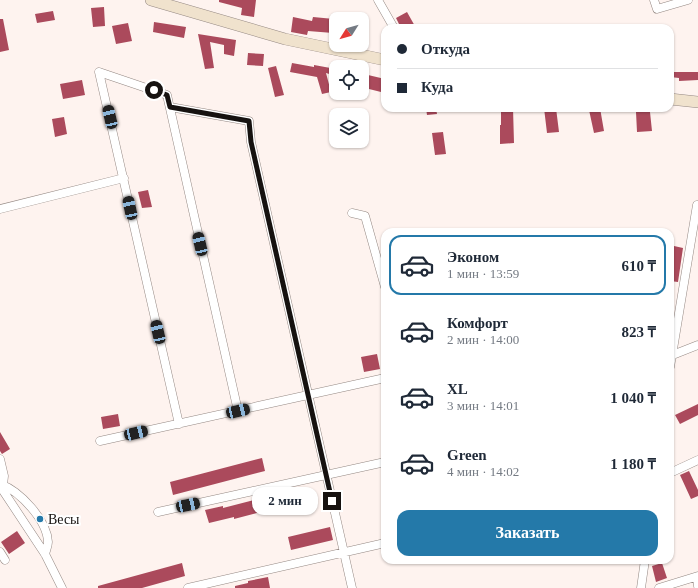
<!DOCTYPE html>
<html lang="ru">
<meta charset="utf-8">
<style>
body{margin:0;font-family:"Times New Roman",serif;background:#f6f6f7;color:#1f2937;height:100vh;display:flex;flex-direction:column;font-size:15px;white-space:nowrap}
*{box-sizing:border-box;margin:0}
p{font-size:13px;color:#747a83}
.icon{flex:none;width:22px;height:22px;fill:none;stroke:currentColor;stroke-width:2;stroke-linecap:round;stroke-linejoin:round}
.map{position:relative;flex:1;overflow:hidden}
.details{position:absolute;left:381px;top:228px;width:293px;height:336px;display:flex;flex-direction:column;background:#fff;border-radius:12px;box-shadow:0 1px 3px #0004}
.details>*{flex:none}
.top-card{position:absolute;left:381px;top:24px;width:293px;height:88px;border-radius:12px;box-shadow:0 1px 3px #0004;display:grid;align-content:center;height:88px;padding:0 16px;background:#fff}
.needle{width:26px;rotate:233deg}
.tools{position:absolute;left:329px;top:12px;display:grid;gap:8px}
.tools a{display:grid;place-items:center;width:40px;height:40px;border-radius:8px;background:#fff;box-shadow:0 1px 3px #0004;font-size:20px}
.end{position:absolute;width:18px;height:18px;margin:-9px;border:5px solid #161210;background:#fff;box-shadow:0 0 0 2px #fff}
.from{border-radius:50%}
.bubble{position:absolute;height:28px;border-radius:12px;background:#fff;box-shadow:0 1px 3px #0004;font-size:13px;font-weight:700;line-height:28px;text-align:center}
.car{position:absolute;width:12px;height:24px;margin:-12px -6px;border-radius:5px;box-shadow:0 0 3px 1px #0007;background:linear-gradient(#222 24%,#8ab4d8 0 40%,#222 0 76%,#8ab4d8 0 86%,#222 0)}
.top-card b{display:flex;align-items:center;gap:14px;height:38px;font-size:15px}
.top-card b+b{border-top:1px solid #e0e1e3}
.top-card i{width:10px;height:10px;background:#1f2937}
ul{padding:7px 0 0;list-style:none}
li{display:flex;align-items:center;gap:12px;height:60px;margin:0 8px 6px;padding:0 8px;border:2px solid transparent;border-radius:12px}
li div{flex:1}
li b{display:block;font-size:15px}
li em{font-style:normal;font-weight:700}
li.current{border-color:#2479a9}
li>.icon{width:36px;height:36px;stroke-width:1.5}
.primary-button{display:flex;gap:8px;margin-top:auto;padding:8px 16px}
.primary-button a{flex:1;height:46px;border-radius:12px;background:#2479a9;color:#fff;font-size:16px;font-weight:700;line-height:46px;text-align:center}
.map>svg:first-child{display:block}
.building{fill:#ab4a5c}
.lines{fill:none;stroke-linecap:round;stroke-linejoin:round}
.street-casing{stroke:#948883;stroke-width:9}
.secondary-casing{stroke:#948883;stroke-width:12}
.street{stroke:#fff;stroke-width:8}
.secondary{stroke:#f0e2cd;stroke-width:11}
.route{stroke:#161210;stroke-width:5}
.poi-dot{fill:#2479a9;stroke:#fff;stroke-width:1.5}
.labels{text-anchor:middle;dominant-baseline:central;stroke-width:4;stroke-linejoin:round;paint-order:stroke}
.poi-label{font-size:14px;fill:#161210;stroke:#fff;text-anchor:start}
</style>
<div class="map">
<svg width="698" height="588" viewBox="0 0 698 588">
<rect width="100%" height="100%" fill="#fef3ef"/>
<path class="building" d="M219 0H256L254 17 241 15 242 8 219 2Z
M104 7 105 26 93 27 91 8Z
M53 11 55 20 37 23 35 14Z
M407 12 416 28H401L396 18Z
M293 17 312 21 313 17 334 19 333 33 308 31 307 35 291 32Z
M0 19H3L9 50 0 52Z
M154 22 186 27 184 38 153 32Z
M128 23 132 41 116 44 112 26Z
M362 33 368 34V43L362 42Z
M198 34 236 40 234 56 224 54V45L210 42 214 68 205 69Z
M248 53 264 54 263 66 247 65Z
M292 63 314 67V65L336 69V76L326 73 331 92 322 94 317 77 290 72Z
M276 66 284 95 275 97 268 68Z
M670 72H698V80L679 81V78L670 77Z
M368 75 385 79V93L365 88Z
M82 80 85 95 63 99 60 84Z
M426 108H436L437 114 427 115Z
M501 108H513L514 143 500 144V125H501Z
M544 108H556L559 132 547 133Z
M600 108 604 131 594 133 589 110Z
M636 112H650L652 131 637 132Z
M64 117 67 134 55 137 52 119Z
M443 132 446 154 435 155 432 133Z
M148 190 152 207 142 208 138 192Z
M674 246 683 248 678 282 670 281Z
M377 354 380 369 364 372 361 357Z
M698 404V415L680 424 675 415Z
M118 414 120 426 103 429 101 417Z
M0 432 10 449 2 454 0 451Z
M262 458 265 471 173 495 170 482Z
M689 471 698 490V496L691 499 680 475Z
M296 489 299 502 234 519V517L209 523 205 510 223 506V508Z
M330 527 333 540 291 550 288 537Z
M17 531 25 543 9 554 1 542Z
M182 563 185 576 142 588H98V586Z
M662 563 667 578 656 582 652 566Z
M268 577 270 588H235V586L248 583V581Z"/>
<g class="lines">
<g class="street-casing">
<path id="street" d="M378 0 394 28
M654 0 657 9 688 0
M99 72 167 95 238 411
M99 72 179 424
M170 107 249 121 251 142 352 588
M0 209 124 178
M352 213 365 216 385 287
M670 356 698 345
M670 367 697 205
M100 441 385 378
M0 459 4 476 3 485
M670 473 698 460
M0 484C20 491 47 520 48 542 48 546 46 550 45 554
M0 486 45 554 62 588
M158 512 385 462
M0 552 5 560
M697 577 698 586
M188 588 385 543
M641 588 645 560
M659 588 698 576"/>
</g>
<g class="secondary-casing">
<path id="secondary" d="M151 0 285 39 385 60
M670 99 698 102"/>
</g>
<use href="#street" class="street"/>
<use href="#secondary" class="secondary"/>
</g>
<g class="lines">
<path class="route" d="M154 90 167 95 170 107 249 121 251 142 332 501"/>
</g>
<circle class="poi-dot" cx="40" cy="519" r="4"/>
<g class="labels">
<g class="poi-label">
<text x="48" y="519">Весы</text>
</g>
</g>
</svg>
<div class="tools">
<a><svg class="needle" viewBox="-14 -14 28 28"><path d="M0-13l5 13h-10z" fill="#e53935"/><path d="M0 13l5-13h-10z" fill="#747a83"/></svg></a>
<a><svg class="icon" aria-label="locate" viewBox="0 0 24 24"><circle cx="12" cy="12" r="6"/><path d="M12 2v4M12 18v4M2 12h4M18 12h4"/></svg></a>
<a><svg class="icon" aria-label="layers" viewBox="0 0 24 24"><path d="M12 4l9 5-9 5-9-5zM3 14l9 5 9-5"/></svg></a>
</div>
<i class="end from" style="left:154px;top:90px"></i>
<i class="end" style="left:332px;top:501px"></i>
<div class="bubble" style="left:252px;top:487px;width:66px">2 мин</div>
<i class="car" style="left:110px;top:117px;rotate:347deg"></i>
<i class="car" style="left:130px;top:208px;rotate:348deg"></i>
<i class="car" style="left:200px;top:244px;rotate:347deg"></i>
<i class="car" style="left:158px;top:332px;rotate:347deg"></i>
<i class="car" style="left:238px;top:411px;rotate:77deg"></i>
<i class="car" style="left:136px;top:433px;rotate:77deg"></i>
<i class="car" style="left:188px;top:505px;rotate:78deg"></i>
<div class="top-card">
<b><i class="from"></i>Откуда</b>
<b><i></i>Куда</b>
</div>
<section class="details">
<ul>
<li class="current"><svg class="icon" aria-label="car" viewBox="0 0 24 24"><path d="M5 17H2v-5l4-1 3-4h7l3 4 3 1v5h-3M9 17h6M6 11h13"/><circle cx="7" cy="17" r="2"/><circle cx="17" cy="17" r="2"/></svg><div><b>Эконом</b><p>1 мин · 13:59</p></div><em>610 ₸</em></li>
<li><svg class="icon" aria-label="car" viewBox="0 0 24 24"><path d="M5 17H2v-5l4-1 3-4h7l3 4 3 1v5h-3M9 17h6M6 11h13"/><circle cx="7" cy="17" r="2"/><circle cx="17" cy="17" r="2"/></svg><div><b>Комфорт</b><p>2 мин · 14:00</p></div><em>823 ₸</em></li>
<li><svg class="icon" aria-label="car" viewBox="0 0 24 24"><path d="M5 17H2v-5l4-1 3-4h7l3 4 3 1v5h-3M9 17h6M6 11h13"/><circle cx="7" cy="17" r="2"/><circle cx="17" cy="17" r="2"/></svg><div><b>XL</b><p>3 мин · 14:01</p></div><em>1 040 ₸</em></li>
<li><svg class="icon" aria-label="car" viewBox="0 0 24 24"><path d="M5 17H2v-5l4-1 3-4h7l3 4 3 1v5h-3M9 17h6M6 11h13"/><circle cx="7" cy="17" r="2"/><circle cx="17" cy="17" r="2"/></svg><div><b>Green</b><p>4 мин · 14:02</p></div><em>1 180 ₸</em></li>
</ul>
<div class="primary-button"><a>Заказать</a></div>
</section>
</div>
